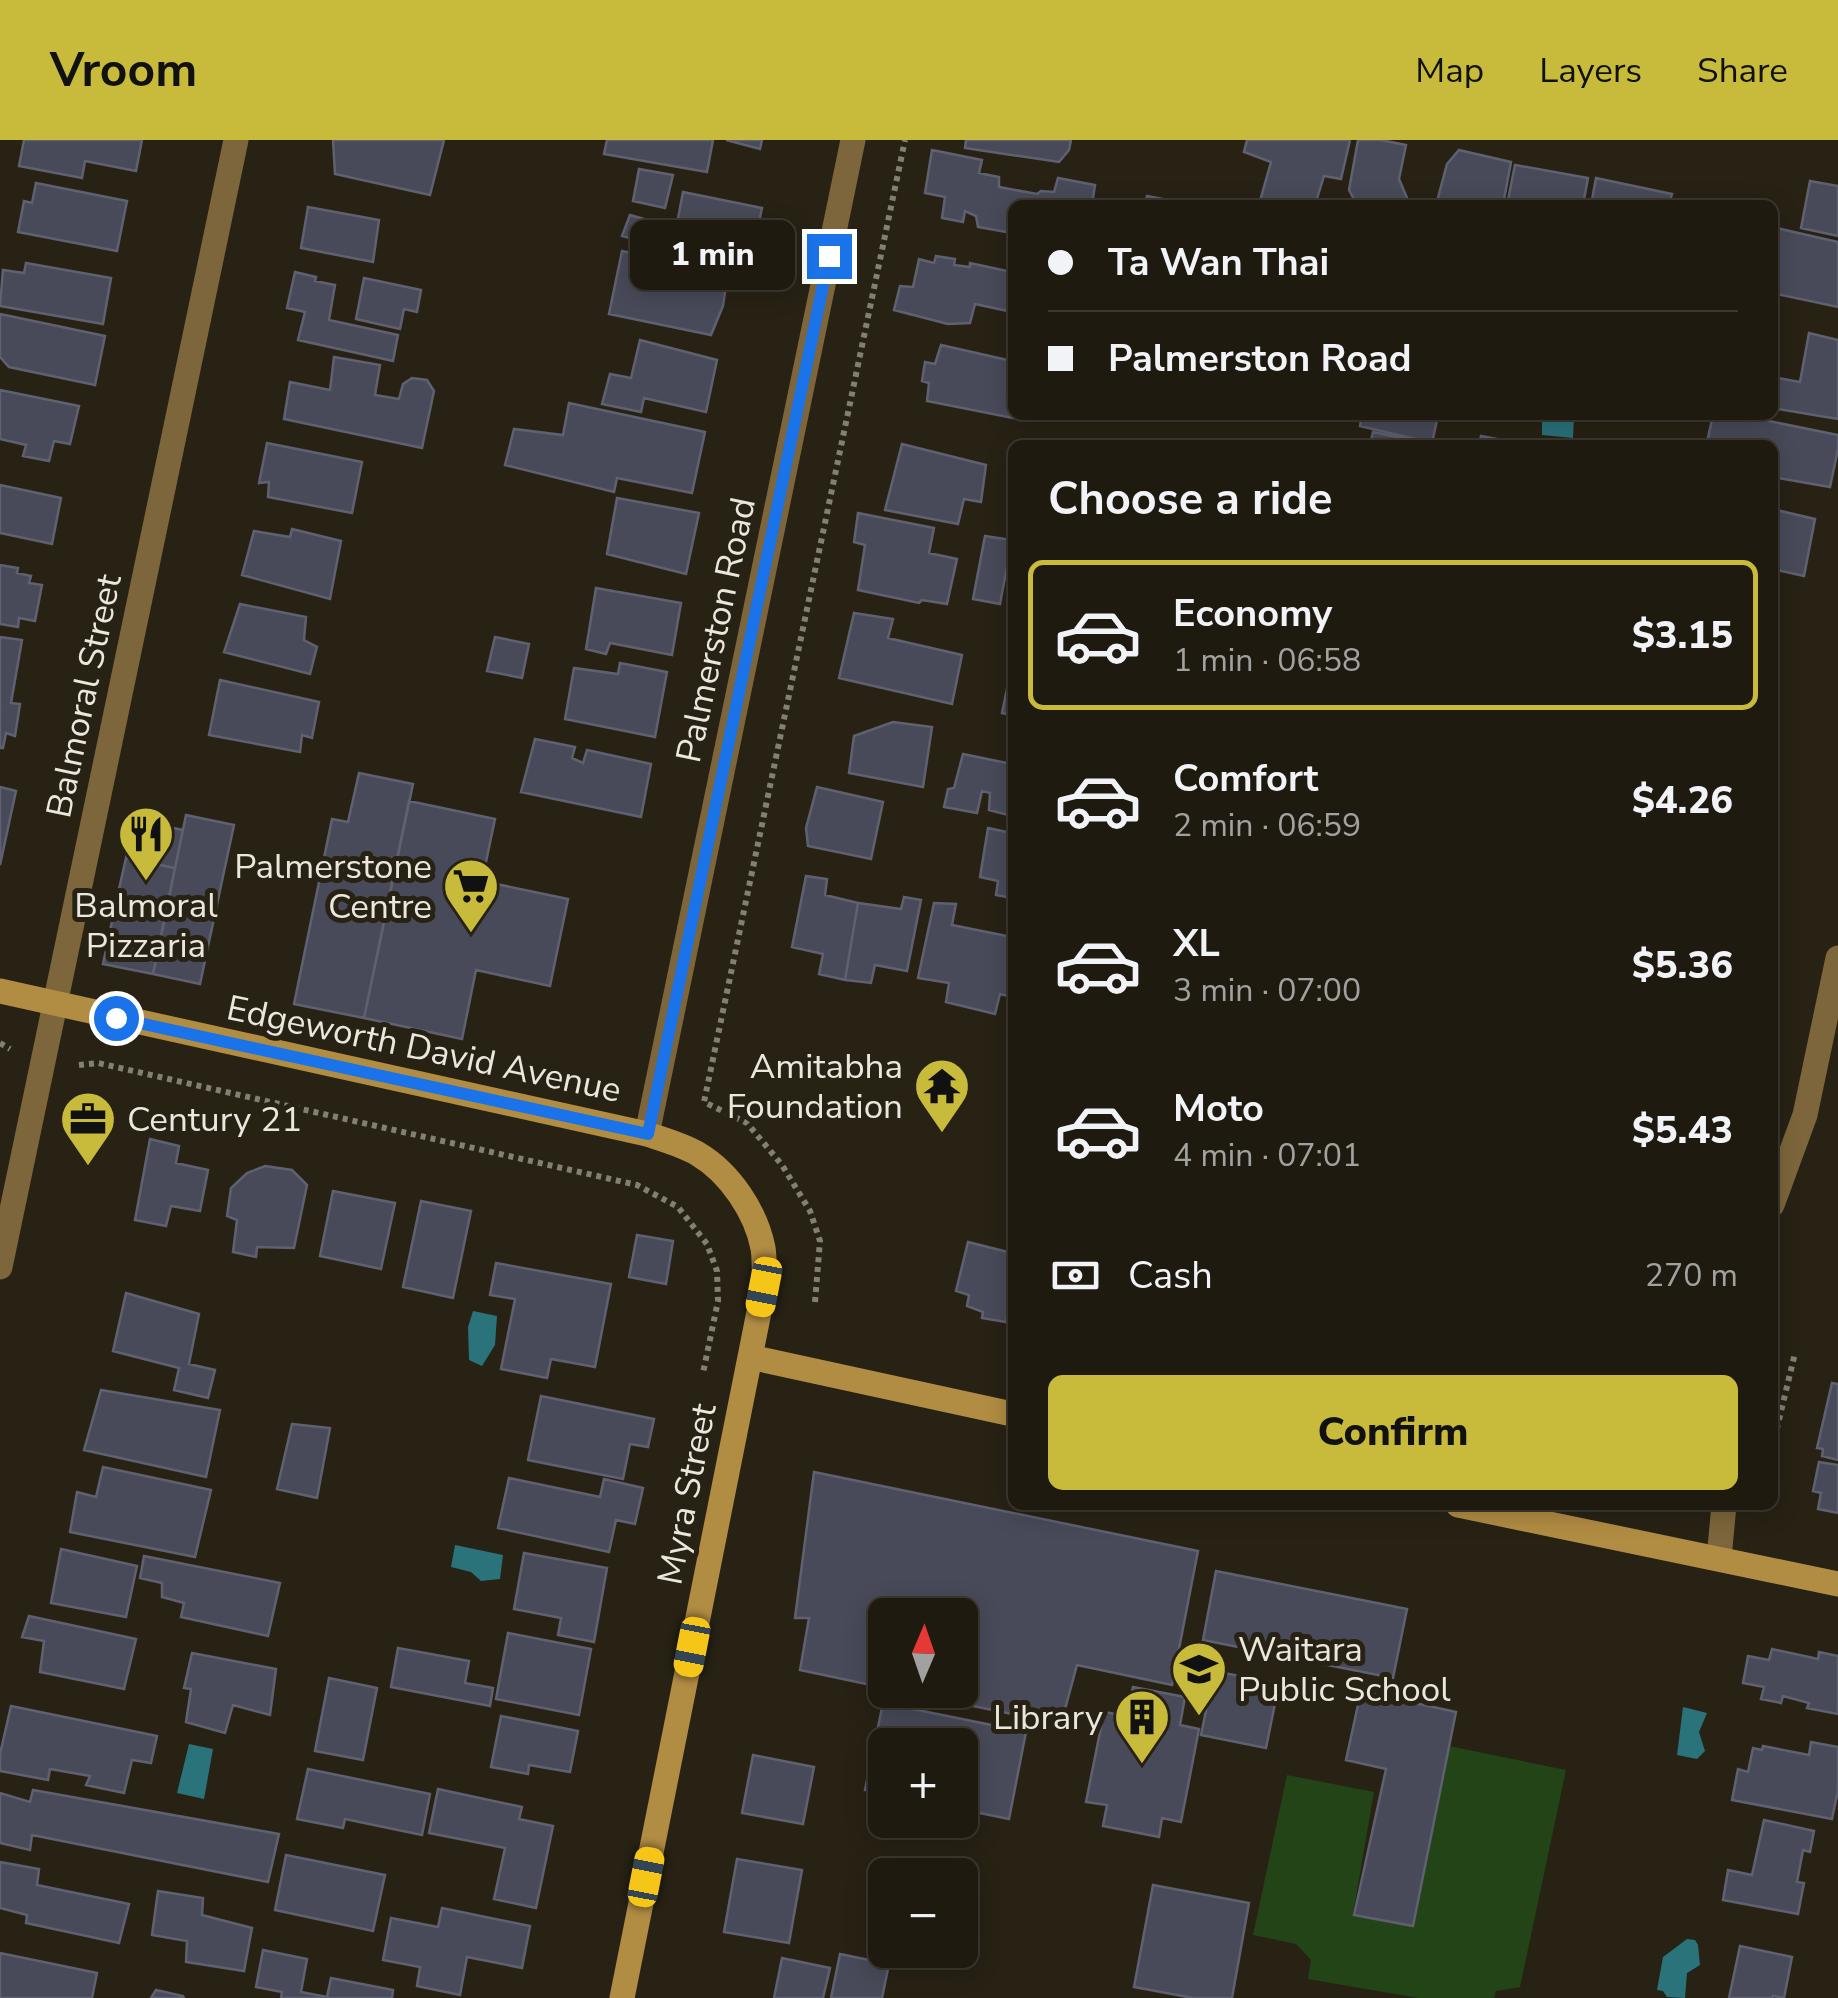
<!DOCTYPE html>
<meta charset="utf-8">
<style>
body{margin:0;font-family:"Nunito Sans",sans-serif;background:#262319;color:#f1f3f6;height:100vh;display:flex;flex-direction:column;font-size:38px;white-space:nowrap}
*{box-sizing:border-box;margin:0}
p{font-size:32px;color:#a1a19f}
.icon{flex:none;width:55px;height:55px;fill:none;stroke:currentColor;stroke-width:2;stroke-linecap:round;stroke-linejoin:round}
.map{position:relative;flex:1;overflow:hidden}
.sheet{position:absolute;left:1008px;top:300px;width:770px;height:1070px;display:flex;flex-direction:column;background:#1e1a10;border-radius:15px;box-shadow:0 5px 25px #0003,0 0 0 2px #3c3830}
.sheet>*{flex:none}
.banner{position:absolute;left:1008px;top:60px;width:770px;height:220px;border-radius:15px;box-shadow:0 5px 25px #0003,0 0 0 2px #3c3830;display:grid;align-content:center;height:220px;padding:0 40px;background:#1e1a10}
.needle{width:65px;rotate:2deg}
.buttons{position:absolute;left:868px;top:1458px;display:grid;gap:20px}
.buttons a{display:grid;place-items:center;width:110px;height:110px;border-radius:15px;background:#1e1a10;box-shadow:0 5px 25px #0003,0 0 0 2px #3c3830;font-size:50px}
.end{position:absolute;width:45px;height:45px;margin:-22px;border:12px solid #1a73e8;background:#fff;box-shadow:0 0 0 5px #fff}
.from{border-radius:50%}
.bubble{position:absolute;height:70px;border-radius:15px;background:#1e1a10;box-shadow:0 5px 25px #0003,0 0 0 2px #3c3830;font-size:32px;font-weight:800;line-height:70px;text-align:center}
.car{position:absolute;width:30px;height:60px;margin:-30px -15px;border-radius:12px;box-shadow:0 0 8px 2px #0007;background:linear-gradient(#f5c518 24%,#345 0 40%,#f5c518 0 76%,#345 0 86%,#f5c518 0)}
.banner b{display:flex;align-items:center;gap:35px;height:95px;font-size:38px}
.banner b+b{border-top:2px solid #3c3830}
.banner i{width:25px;height:25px;background:#f1f3f6}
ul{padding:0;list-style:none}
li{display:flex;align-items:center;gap:30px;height:150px;margin:0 20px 15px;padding:0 20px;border:5px solid transparent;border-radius:15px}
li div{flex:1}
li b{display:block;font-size:38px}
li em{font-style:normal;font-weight:800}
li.current{border-color:#c8bb3b}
li>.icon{width:90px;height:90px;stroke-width:1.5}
h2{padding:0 40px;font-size:45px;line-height:120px}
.pay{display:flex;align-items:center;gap:25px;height:110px;padding:0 40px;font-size:38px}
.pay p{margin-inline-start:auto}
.action{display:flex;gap:20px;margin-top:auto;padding:20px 40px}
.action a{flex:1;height:115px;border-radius:15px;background:#c8bb3b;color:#111;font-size:40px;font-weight:800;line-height:115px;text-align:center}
header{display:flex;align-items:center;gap:60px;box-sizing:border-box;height:140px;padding:0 50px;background:#c8bb3b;color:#111}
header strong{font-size:48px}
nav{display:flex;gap:55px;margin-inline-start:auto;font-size:35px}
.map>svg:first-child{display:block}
.green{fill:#224417}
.water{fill:#2a737b}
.building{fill:#494a59;stroke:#5f6070;stroke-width:2.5}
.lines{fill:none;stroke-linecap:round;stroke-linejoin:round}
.path{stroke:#837f74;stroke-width:6;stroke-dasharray:5 5;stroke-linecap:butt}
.minor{stroke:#7d663b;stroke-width:25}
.secondary{stroke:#b18c43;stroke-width:25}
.route{stroke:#1a73e8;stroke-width:12}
.labels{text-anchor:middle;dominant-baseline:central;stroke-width:10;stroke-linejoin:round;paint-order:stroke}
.street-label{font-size:35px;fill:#eae7de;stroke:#282215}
.poi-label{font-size:35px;fill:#eae7de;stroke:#282215;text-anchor:end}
</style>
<header>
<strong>Vroom</strong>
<nav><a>Map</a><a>Layers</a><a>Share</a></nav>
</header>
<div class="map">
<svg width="1838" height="1858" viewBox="0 0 1838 1858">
<rect width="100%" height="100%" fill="#282215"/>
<path class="green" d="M1449 1606 1566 1630 1520 1847 1496 1851 1494 1858H1418L1308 1839 1311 1820 1296 1804 1253 1795 1287 1635 1374 1652 1353 1774 1414 1786Z"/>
<path class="water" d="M1542 275H1574L1573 298 1542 295Z
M473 1171 497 1176 495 1205 482 1226 469 1220 468 1187Z
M455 1405 503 1415 500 1439 481 1441 471 1432 451 1427Z
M1683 1567 1707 1573 1699 1592 1705 1611 1697 1619 1677 1615Z
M189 1604 213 1609 204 1659 177 1653Z
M1687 1799 1695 1800 1698 1805 1700 1825 1687 1833 1685 1858 1667 1857 1663 1851 1657 1850 1663 1817Z"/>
<path class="building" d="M24 0H142L136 31 85 21 82 38 19 26Z
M333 0H444L430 55 335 34Z
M607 0H713L707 32 604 14Z
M726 0H762L760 9Z
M966 0H1071L1069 10 1059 22 965 8Z
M1247 0H1350L1341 39 1324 36 1315 65H1273L1260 61 1271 22 1244 12Z
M1358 0H1381L1406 5 1399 39 1410 65H1357L1349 50Z
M932 10 982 20 979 33 999 37V47L1037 54 1041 51 1054 52 1058 38 1095 45 1092 65H1012V93L978 87 976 76 965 71 963 82 942 78 945 57 925 53Z
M1459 10 1511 22 1503 65H1436L1447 24Z
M1515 25 1588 38 1583 65H1507Z
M639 29 673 35 665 68 633 61Z
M1596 38 1672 54 1669 65H1591Z
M1810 41 1838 46V96L1801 88Z
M36 43 127 61 117 111 18 92 24 61 32 63Z
M683 52 762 68 750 126 672 110Z
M1147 56 1194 65H1145Z
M308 67 379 80 373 122 301 108Z
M630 75 676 88 672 110 622 96Z
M1772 87 1838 102V167L1772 153Z
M622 111 728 132 723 166 711 195 609 174Z
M936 116 955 119 954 125 970 127V123L1012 132V172L975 164 970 183 948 184 894 170 900 146 913 147 919 119 934 123Z
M26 123 111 138 103 184 0 166 3 130 24 133Z
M295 132 316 137 315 141 335 145 329 180 398 195 393 221 298 200 305 172 287 168Z
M364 138 421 150 417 172 404 169 400 189 356 179Z
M0 174 105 196 95 245 9 227 0 217Z
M1809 193 1838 200V279L1772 268V237L1800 242Z
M640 200 717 220 706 272 644 258 641 272 602 264 610 234 631 238Z
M941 205 1012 221V275H1019L1018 279 927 261 929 243 922 241 925 222 935 224Z
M334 217 380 225 375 255 399 259 403 244 412 238 427 240 434 251 422 308 284 279 290 242 330 250Z
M0 250 79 266 70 304 54 301 49 321 23 316 26 305 0 299Z
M569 263 705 292 692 353 617 338 614 352 505 325 514 289 563 295Z
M1362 275 1438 276 1432 303 1360 286Z
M1713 275H1739L1838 295V309L1830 347 1772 337V305H1721L1707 302Z
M1373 292 1415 301 1414 305H1370Z
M1481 296 1529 305H1479Z
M267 303 362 322 352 373 268 357 269 342 259 343Z
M902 304 986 325 981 362 964 359 958 384 885 370Z
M0 345 61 358 52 404 0 393Z
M617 358 699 373 686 434 607 414Z
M1772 369 1815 379 1804 436 1772 429Z
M858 373 934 388 929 413 957 419 947 464 922 460 919 463 858 450 865 405 854 402Z
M292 389 341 401 330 459 242 435 254 391 290 397Z
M985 396 1012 400 1000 464 973 459Z
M0 425 18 428 17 433 31 436 29 443 42 445 35 481 19 478 18 487 0 484Z
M596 448 681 463 672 515 610 503 606 514 586 509Z
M240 464 306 477 304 500 317 507 310 534 224 512Z
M854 473 893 479 888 498 962 515 952 564 839 538Z
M0 497 22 500 11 563 20 564 15 596 6 593 3 608H0Z
M495 497 529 504 522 538 487 531Z
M620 523 667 532 655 597 565 579 574 528 618 534Z
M1012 525V575L1002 573Z
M220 540 319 562 312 598 302 595 300 612 209 595Z
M893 582 932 587 923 647 849 633 854 596Z
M535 599 575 607 572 618 583 623 587 610 651 624 641 677 521 652Z
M963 614 1012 624V676L989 670 990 653 982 651 977 673 944 667 948 649 954 648Z
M359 633 413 644 364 878 294 864 332 679 348 682Z
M0 647 16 651 0 725Z
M817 647 883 662 871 719 808 706 806 688Z
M409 661 495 679 482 741 568 759 550 846 476 830 462 899 364 878Z
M186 675 234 685 200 844 153 834Z
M134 680 183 690 175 728 126 718Z
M988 688 1012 693V758L996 755 998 741 980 737Z
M126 718 175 728 167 768 117 758Z
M806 736 827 739 825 755 858 763 845 840 819 834 823 814 792 807Z
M904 757 921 760 907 831 875 825 871 843 845 840 858 763 901 769Z
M117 758 167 768 153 834 103 824Z
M934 763 956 764 952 785 1012 797V857L1000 854 995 874 946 862 949 843 918 838Z
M150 999 179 1006 176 1023 208 1030 200 1071 171 1066 166 1086 135 1080Z
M265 1026 292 1030 307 1045 294 1108 257 1107 256 1117 233 1112 237 1080 227 1076 231 1048 247 1033Z
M333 1051 395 1063 381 1129 320 1116Z
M421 1061 471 1071 453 1158 403 1147Z
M637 1095 673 1101 666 1144 629 1137Z
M968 1102 1012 1113V1178L1007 1177 1006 1182 982 1178 983 1172 967 1166 969 1155 956 1151Z
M496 1123 611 1144 595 1227 551 1219 547 1238 501 1229 515 1159 490 1155Z
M126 1153 199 1174 189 1224 215 1230 208 1258 174 1250 179 1228 113 1211Z
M1832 1243 1838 1244V1320L1822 1316 1823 1309 1817 1308Z
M101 1250 220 1270 206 1337 84 1310Z
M541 1256 654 1279 648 1307 630 1304 623 1339 528 1320Z
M292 1284 330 1288 317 1358 277 1349Z
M1819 1322 1838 1325V1373L1818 1369 1821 1353 1813 1351Z
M103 1327 211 1350 195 1417 70 1392 77 1352 96 1357Z
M814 1332 1198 1411 1172 1545 1077 1525 1061 1584 895 1550H960V1475H885V1548L800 1530 809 1478H795Z
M509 1338 600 1357 604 1339 643 1348 635 1384 616 1380 609 1412 498 1388Z
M61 1409 137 1426 126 1477 51 1463Z
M524 1413 607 1428 594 1502 558 1495 561 1478 514 1469Z
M144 1416 280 1443 268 1496 181 1477 184 1463 162 1457V1443L140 1438Z
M1216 1431 1407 1469 1393 1538 1203 1500Z
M29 1476 136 1499 124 1549 40 1532 44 1501 22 1497Z
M508 1493 591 1509 579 1575 496 1559Z
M398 1508 469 1521 465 1543 493 1548 490 1566 391 1547Z
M1772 1509 1818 1519 1819 1512 1838 1516V1574L1807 1568 1809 1563 1783 1556 1781 1563 1761 1559 1764 1547 1743 1543 1748 1516 1769 1520Z
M192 1513 276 1529 270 1575 233 1565 225 1593 186 1582 191 1549 184 1548Z
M1214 1531 1279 1544 1266 1608 1201 1595Z
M329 1538 377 1548 363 1620 315 1611Z
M1133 1547 1185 1557 1180 1585 1199 1589 1181 1682 1162 1678 1159 1697 1103 1686 1107 1665 1086 1662 1104 1572 1127 1576Z
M1361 1551 1456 1572 1413 1786 1354 1775 1386 1629 1346 1620Z
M883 1563 1026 1592 1009 1679 960 1669V1605H885V1654L865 1650Z
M11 1566 157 1596 151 1623 132 1620 124 1653 86 1645 90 1636 50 1629 48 1640 0 1631V1614Z
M501 1576 578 1591 570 1632 529 1625 528 1634 491 1627Z
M1811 1602 1838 1607V1650L1832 1679 1732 1660 1738 1629 1748 1632 1753 1608 1762 1610 1763 1606 1809 1615Z
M753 1615 814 1627 803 1684 742 1673Z
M308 1629 430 1654 422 1695 345 1679 343 1688 297 1679Z
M438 1649 522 1667 519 1679 553 1686 536 1768 494 1759 505 1708 429 1693Z
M33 1650 279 1694 268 1742 32 1695 30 1710 0 1703V1653L30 1662Z
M1764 1680 1814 1691 1810 1712 1803 1710 1797 1742 1804 1743 1798 1774 1723 1760 1728 1730 1752 1735Z
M286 1715 385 1735 373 1791 275 1770Z
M737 1719 802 1730 789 1803 724 1792Z
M0 1722 39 1729 37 1745 129 1764 119 1803 26 1783 27 1775 0 1768Z
M1153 1745 1249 1763 1232 1858H1193L1134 1847Z
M158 1751 203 1758 202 1775 252 1788 244 1831 186 1822 187 1801 152 1795Z
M442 1768 530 1786 522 1828 467 1817 460 1855 417 1846 420 1827 383 1820 391 1778 438 1787Z
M1740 1806 1792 1817 1784 1858 1773 1856 1772 1858H1729Z
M263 1810 307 1819 301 1852 327 1857 331 1838 393 1850 392 1858H281L282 1852 256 1847Z
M0 1813 97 1833 92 1858H0Z
M840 1814 889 1824 882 1858H831Z
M782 1818 830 1828 823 1858H774Z
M156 1850 183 1856 184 1858H151Z"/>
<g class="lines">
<path class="path" d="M0 903 10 909
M79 925 98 923 637 1045 678 1067 707 1104 717 1131 718 1161 703 1233
M815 1162 820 1101 810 1071 782 1025 747 983 704 962 905 0
M1772 1309 1795 1213"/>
<path class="minor" d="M647 994 853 0
M1772 1065 1805 975 1838 818
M0 1127 236 0
M1719 1418 1724 1365"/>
<path class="secondary" d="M0 851 647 994C664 1000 683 1005 698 1014 730 1033 756 1072 763 1108 765 1121 764 1135 764 1147L622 1858
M750 1217 1012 1274
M1458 1365 1838 1444"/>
</g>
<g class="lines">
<path class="route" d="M116 878 648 994 829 116"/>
</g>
<defs>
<g id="restaurant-pin" transform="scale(2.875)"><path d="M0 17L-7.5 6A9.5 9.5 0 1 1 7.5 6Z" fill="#c8bb3b" stroke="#282215"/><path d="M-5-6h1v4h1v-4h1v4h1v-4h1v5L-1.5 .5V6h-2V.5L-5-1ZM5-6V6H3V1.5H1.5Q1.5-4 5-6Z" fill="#111"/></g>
<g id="supermarket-pin" transform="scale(2.875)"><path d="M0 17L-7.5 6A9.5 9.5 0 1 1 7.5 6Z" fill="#c8bb3b" stroke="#282215"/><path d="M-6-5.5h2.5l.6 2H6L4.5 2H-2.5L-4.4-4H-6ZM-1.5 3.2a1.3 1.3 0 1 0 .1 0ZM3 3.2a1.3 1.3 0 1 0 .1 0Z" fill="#111"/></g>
<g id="temple-pin" transform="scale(2.875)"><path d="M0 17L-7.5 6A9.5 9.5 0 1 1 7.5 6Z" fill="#c8bb3b" stroke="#282215"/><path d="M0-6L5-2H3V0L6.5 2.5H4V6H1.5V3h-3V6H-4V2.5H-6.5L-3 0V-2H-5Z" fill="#111"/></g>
<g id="office-pin" transform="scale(2.875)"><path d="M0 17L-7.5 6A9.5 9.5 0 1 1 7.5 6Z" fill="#c8bb3b" stroke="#282215"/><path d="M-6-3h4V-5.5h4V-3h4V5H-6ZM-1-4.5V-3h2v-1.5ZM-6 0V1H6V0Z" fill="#111"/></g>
<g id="school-pin" transform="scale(2.875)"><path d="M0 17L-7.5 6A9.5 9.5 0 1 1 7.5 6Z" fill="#c8bb3b" stroke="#282215"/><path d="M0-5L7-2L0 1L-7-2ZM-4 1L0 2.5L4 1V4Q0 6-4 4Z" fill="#111"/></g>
<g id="building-pin" transform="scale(2.875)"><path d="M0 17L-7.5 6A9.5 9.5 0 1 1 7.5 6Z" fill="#c8bb3b" stroke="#282215"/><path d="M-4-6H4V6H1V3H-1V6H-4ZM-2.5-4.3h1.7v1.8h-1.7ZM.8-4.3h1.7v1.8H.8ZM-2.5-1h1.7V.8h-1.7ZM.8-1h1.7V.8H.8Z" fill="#111"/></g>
</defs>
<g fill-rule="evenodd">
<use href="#restaurant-pin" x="146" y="694"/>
<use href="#supermarket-pin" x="471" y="746"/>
<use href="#temple-pin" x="942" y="946"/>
<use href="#office-pin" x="88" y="979"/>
<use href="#school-pin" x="1199" y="1529"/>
<use href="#building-pin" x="1142" y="1577"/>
</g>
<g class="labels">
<g class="street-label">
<text transform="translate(716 490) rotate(-78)">Palmerston Road</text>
<text transform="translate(84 556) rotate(-78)">Balmoral Street</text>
<text transform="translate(424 909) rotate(12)">Edgeworth David Avenue</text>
<text transform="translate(687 1354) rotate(-79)">Myra Street</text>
</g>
<g class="poi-label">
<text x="432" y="726">Palmerstone<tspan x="432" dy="40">Centre</tspan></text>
<text x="146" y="765" text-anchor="middle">Balmoral<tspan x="146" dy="40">Pizzaria</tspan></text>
<text x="903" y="926">Amitabha<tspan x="903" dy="40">Foundation</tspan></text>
<text x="127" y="979" text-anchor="start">Century 21</text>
<text x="1238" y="1509" text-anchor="start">Waitara<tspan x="1238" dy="40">Public School</tspan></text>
<text x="1103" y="1577">Library</text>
</g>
</g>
</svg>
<div class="buttons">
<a><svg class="needle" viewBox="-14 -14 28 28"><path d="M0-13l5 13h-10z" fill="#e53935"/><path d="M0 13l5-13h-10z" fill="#a1a19f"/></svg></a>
<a>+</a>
<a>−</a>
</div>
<i class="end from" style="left:116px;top:878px"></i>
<i class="end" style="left:829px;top:116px"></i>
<div class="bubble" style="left:630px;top:80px;width:165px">1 min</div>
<i class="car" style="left:764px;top:1147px;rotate:191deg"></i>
<i class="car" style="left:692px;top:1507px;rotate:191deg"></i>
<i class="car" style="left:646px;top:1737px;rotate:11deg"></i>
<div class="banner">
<b><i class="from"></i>Ta Wan Thai</b>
<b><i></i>Palmerston Road</b>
</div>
<section class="sheet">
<h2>Choose a ride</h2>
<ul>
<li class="current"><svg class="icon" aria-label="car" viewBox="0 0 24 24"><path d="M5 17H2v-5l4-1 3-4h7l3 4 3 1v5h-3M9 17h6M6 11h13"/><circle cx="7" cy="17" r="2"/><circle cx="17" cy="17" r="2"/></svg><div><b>Economy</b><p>1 min · 06:58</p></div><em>$3.15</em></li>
<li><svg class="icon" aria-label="car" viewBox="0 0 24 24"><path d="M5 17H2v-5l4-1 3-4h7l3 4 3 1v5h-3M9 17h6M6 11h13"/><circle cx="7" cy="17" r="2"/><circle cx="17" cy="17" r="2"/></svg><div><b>Comfort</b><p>2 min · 06:59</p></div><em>$4.26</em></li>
<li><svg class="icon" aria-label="car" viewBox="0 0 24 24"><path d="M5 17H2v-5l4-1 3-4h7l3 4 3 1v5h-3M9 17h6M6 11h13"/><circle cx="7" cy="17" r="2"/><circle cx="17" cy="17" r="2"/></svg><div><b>XL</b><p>3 min · 07:00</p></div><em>$5.36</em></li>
<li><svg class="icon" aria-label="car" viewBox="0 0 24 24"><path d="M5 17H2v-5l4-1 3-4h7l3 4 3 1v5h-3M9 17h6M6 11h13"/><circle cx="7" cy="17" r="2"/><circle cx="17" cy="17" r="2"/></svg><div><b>Moto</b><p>4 min · 07:01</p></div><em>$5.43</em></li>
</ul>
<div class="pay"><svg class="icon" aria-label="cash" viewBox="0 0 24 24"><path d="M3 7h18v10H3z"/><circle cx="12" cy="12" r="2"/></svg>Cash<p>270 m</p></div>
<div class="action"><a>Confirm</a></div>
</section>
</div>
